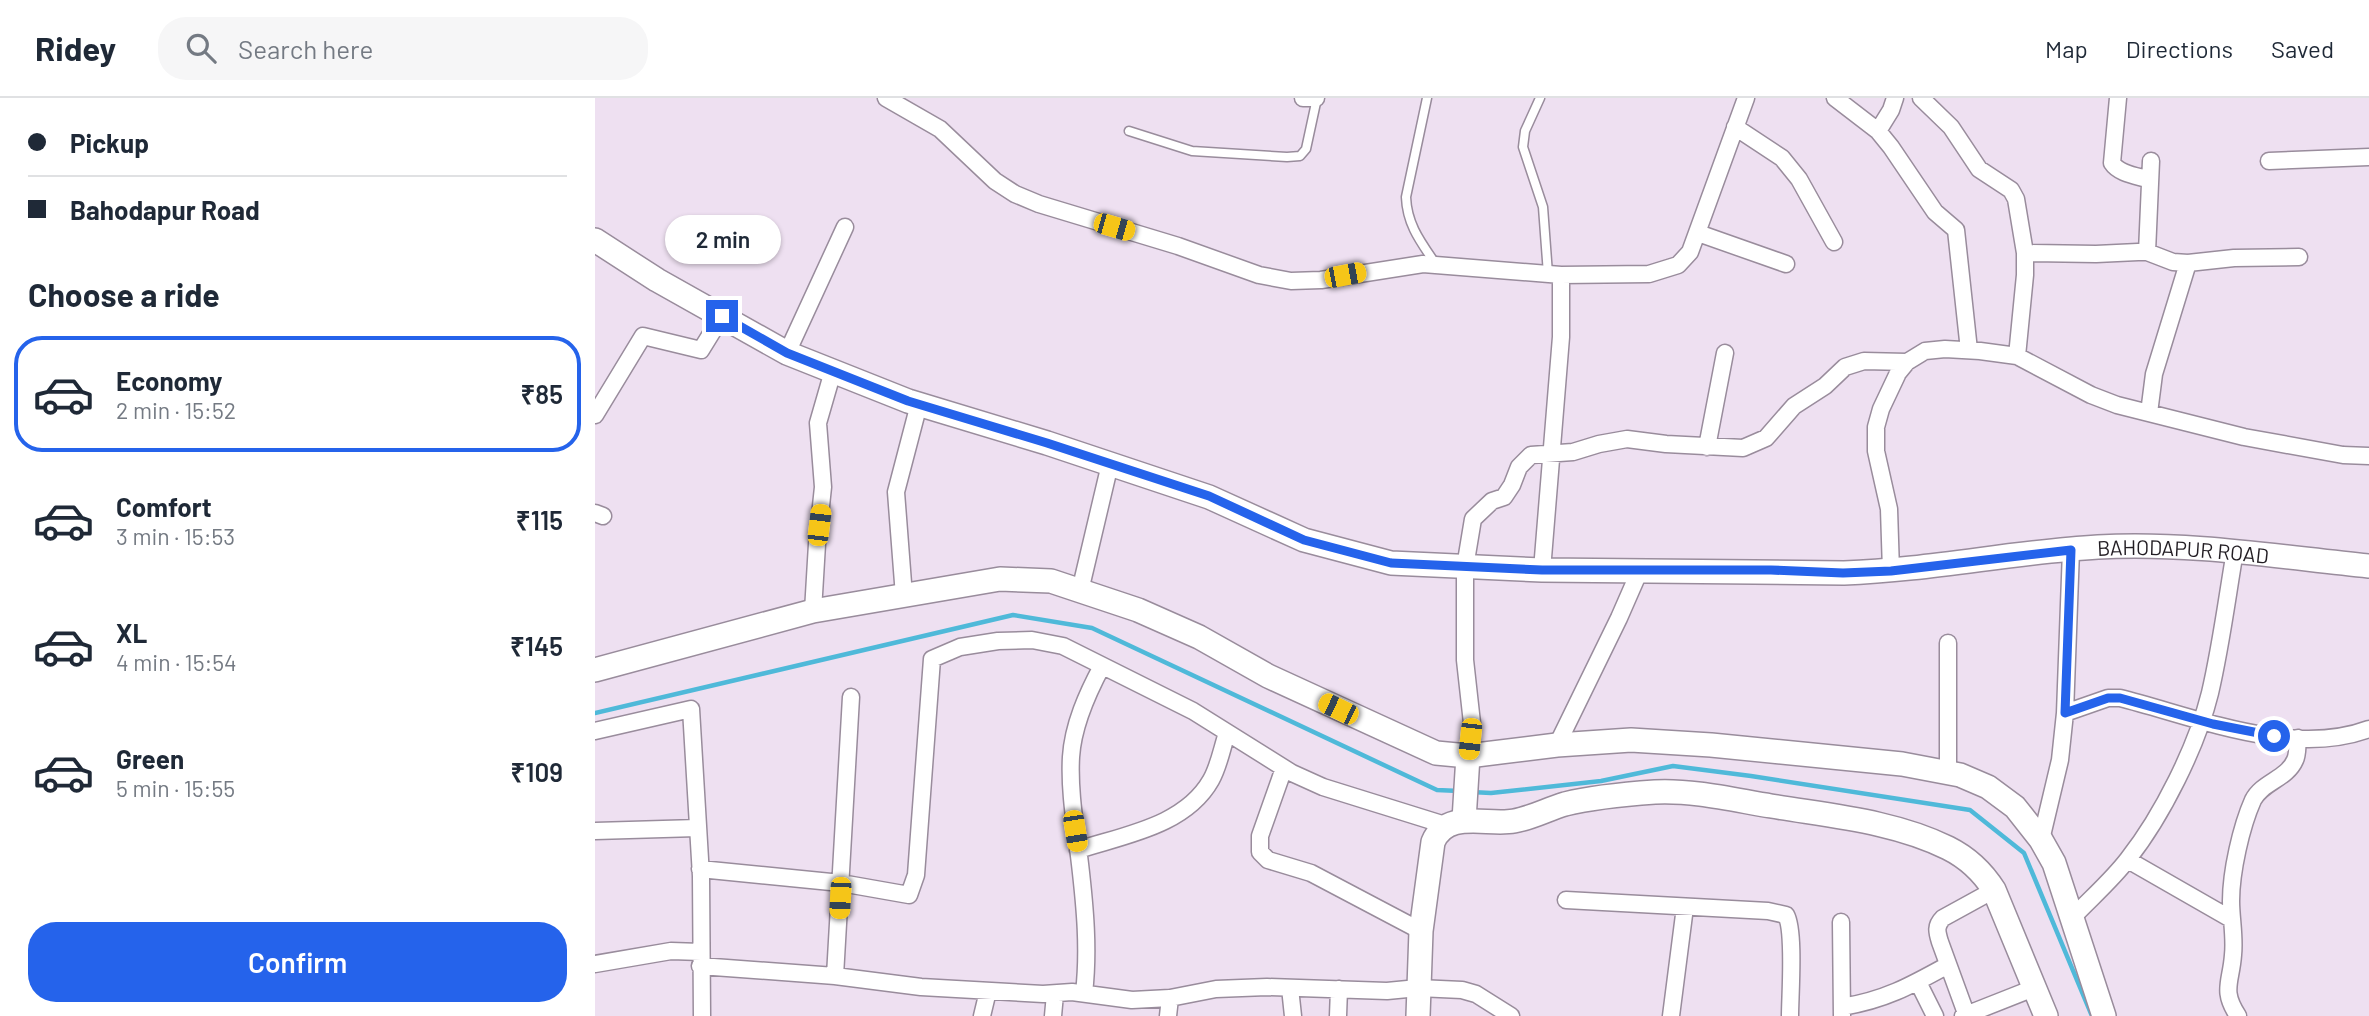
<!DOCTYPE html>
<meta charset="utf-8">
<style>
body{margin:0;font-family:Barlow,sans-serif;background:#f6f6f7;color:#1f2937;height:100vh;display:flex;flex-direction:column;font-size:26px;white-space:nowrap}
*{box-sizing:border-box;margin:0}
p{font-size:23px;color:#747a83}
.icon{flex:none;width:38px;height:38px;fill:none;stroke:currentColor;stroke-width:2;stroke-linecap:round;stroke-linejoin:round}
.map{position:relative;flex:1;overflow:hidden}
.details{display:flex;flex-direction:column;background:#fff;width:595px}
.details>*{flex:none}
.top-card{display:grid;align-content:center;height:154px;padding:0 28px;background:#fff}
.end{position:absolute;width:32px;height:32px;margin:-16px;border:9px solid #2563eb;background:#fff;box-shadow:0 0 0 4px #fff}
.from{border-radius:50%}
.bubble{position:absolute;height:49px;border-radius:24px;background:#fff;box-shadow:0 2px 5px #0004;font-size:23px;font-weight:600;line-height:49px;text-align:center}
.car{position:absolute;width:21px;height:42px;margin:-21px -10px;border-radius:9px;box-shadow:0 0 5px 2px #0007;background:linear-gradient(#f5c518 24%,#345 0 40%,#f5c518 0 76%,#345 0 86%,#f5c518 0)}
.top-card b{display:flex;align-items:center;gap:24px;height:66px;font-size:26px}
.top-card b+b{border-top:2px solid #e0e1e3}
.top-card i{width:18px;height:18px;background:#1f2937}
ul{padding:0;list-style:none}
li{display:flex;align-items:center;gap:21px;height:116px;margin:0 14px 10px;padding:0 14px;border:4px solid transparent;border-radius:28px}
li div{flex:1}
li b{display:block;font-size:26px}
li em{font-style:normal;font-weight:600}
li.current{border-color:#2563eb}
li>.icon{width:63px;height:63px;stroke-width:1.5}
h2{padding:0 28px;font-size:32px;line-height:84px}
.button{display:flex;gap:14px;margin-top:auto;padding:14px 28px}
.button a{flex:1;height:80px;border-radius:28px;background:#2563eb;color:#fff;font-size:28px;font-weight:600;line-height:80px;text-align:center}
header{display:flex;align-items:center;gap:42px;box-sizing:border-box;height:98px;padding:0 35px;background:#fff;border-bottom:2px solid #e0e1e3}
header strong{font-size:33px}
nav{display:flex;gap:38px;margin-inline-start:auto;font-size:24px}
.search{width:490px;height:63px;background:#f6f6f7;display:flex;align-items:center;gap:18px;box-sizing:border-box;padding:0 24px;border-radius:28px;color:#747a83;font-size:26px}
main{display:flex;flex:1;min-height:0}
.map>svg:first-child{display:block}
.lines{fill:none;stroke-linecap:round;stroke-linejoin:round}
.stream{stroke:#4fb9d9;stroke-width:4.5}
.lane-casing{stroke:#998c9c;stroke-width:11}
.street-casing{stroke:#998c9c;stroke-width:19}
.secondary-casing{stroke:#998c9c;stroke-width:26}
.lane{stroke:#fff;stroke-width:8}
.street{stroke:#fff;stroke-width:16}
.secondary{stroke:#fff;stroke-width:23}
.route{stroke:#2563eb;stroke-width:9}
.labels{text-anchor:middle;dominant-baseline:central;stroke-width:5;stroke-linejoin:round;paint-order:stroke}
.street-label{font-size:21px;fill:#221d23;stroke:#fff}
</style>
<header>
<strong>Ridey</strong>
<div class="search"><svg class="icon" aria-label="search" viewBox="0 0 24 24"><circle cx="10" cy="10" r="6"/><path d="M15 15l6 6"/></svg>Search here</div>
<nav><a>Map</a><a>Directions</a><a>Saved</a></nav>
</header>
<main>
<section class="details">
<div class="top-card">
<b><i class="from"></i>Pickup</b>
<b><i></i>Bahodapur Road</b>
</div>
<h2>Choose a ride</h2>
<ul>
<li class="current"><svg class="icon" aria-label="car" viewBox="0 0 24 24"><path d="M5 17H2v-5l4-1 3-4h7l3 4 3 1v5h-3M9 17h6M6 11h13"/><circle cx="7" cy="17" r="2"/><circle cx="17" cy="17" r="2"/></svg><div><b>Economy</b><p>2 min · 15:52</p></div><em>₹85</em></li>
<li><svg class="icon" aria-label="car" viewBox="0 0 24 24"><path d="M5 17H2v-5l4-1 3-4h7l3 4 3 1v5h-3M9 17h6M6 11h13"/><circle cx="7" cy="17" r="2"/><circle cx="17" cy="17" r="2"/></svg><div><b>Comfort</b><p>3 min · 15:53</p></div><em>₹115</em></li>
<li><svg class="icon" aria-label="car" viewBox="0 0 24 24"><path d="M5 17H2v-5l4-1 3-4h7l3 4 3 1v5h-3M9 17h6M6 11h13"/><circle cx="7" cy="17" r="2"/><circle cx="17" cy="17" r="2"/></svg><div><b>XL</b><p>4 min · 15:54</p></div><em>₹145</em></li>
<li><svg class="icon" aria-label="car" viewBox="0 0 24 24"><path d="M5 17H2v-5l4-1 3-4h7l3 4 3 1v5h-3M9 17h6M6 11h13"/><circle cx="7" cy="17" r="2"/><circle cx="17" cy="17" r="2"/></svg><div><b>Green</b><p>5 min · 15:55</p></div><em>₹109</em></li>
</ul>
<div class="button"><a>Confirm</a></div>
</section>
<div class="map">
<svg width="1774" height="918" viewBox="0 0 1774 918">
<rect width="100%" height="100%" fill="#eee0f1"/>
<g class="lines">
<path class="stream" d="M0 615 418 517 497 530 842 692 864 693
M876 694 896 695 1006 683 1078 668 1156 678 1375 712 1429 755 1497 918"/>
<g class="lane-casing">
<path id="lane" d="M832 0 811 99C812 126 825 143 840 165
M945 0 930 33 928 49 948 109 953 176
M534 33 597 53 692 59 705 58 711 51 722 0"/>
</g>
<g class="street-casing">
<path id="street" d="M291 0 345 31 400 83 420 96 444 106 583 148 664 177 696 183 726 182 828 166 966 177 1054 176 1083 167 1095 154 1151 0
M708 0H721
M1240 0 1283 33 1296 49 1340 114 1361 132 1374 252
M1326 0 1356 29 1384 71 1416 92 1421 101 1430 155V177L1422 258
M1523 0 1517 65C1524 76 1543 78 1555 82
M1140 29 1187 60 1204 81 1239 144
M1283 33 1296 12 1300 0
M1674 63 1774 59
M1103 135 1191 166
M1552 154 1556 63
M1430 155 1501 156 1543 154H1552L1578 164 1593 165 1639 160 1704 159
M192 255 250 129
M1554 315 1559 276 1593 165
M0 317 48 238 106 252 127 218
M1112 349 1130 255
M0 415 8 418
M947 472 966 239V177
M1296 473 1294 411 1281 353V329L1286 311 1303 275 1312 264 1330 253 1350 251 1385 253 1422 258 1496 297 1522 307 1649 339 1748 357 1774 358
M485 493 515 366
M309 498 301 394 324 306
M218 513 222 446 228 389 223 325 238 273
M1353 545V675
M1470 615 1513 600H1525C1601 619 1697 660 1774 631
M0 633 96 611 106 778 107 918
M962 647 1024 520 1045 472
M873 658 877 625 870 562V469L878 421 897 403 909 399 917 387 924 369 936 357 978 354 1004 346 1032 341 1071 346 1148 350 1171 340 1199 308 1230 288 1250 269 1269 263 1312 264
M689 670 665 738V754L673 762 716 775 826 833
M0 733 102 730
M1446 742 1465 662 1470 615 1476 452
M483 752C529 737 590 728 616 682 624 668 627 650 632 635
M1533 762 1636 821
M105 771 246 785 314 797 321 777 337 561 365 549 403 543 437 542 468 548 598 613 697 675 728 689 850 727
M971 802 1173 813 1191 817C1200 833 1195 897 1195 918
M1478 819C1496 800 1517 782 1533 761 1567 718 1602 648 1615 595 1626 548 1632 500 1640 453
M1246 824 1247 918
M0 866 76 853 106 854
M105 868 240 878 326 889 448 896 477 894 537 902 575 900 621 891 672 889 792 893 823 890 867 892 881 896 916 918
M240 878 256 599
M1323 884 1340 918
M695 890 698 918
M489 895C494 852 490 809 485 766 481 731 474 695 476 659 478 627 492 596 507 568
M1247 909C1290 902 1315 888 1353 867
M387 918 393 893
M458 918 460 896
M573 918 575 900
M743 918 744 891
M1076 918 1090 809
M1368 918 1439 890
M1372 918 1345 844C1342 834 1340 828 1348 820L1399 792
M1643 918C1626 892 1636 885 1638 857 1640 839 1636 820 1636 803 1636 774 1646 729 1658 702 1667 684 1692 681 1700 662 1703 656 1702 647 1703 640"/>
</g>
<g class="secondary-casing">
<g id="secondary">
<path id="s1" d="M0 142 62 182 192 255 313 303 452 345 614 399 709 442 796 465 947 472 1249 475C1334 472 1418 454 1503 449 1594 444 1684 459 1774 468"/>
<path d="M0 572 218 513 405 481 456 483 543 512 604 539 673 578 841 655 873 658 962 647 1036 642 1116 647 1307 666 1365 677 1393 689 1420 709 1446 742 1459 765 1509 918"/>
<path d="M869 722 873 658"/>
<path d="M823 918 826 833 838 744C852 711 892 728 919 723 937 720 953 711 970 706 998 699 1031 696 1060 694 1098 692 1139 702 1176 708 1235 718 1298 723 1353 750 1373 760 1387 773 1399 792L1451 918"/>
</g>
</g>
<use href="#lane" class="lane"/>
<use href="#street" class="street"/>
<use href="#secondary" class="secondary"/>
</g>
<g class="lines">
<path class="route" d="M127 218 192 255 313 303 452 345 614 398 709 442 796 465 947 472H1176L1248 475 1296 473 1476 452 1470 615 1513 600H1525L1618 626 1679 638"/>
</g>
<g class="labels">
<g class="street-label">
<text stroke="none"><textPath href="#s1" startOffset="1657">BAHODAPUR ROAD</textPath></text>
</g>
</g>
</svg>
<i class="end from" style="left:1679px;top:638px"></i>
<i class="end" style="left:127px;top:218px"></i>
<div class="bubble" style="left:70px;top:117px;width:116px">2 min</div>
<i class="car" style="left:519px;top:129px;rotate:106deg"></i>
<i class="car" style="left:750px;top:177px;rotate:79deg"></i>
<i class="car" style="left:224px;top:427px;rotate:7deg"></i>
<i class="car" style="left:743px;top:611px;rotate:296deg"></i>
<i class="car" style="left:875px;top:641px;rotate:186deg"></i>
<i class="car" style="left:480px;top:733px;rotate:171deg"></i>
<i class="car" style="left:245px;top:800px;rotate:183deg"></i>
</div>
</main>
